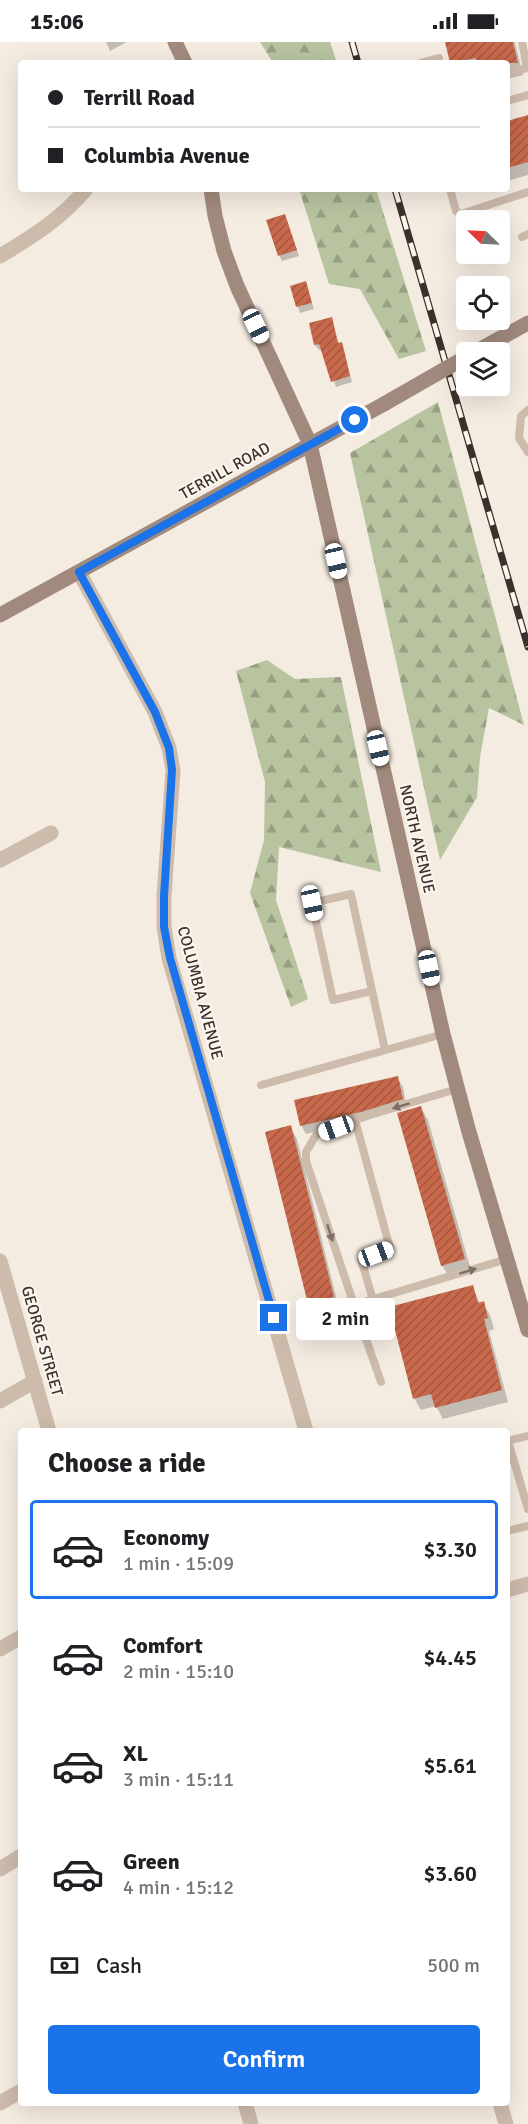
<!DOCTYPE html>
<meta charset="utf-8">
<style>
body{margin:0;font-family:Signika,sans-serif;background:#f6f6f6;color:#202124;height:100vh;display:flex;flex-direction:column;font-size:22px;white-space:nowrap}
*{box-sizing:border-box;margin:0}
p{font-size:20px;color:#757577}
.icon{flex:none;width:33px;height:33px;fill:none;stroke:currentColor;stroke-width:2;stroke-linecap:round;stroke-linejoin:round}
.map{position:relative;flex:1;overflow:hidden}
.side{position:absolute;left:18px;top:1386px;width:492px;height:678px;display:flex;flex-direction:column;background:#fff;border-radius:6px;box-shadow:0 6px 24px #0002}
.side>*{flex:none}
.guide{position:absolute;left:18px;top:18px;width:492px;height:132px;border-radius:6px;box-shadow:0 6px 24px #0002;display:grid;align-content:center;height:132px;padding:0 30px;background:#fff}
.needle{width:39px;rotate:294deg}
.buttons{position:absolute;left:456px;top:168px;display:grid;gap:12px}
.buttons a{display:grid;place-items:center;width:54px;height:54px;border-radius:6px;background:#fff;box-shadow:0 6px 24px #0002;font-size:30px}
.end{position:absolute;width:27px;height:27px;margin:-14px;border:8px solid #1a73e8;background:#fff;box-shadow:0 0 0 3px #fff}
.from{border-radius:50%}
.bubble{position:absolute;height:42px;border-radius:6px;background:#fff;box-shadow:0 6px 24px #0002;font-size:20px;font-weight:600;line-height:42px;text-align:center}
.car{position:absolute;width:18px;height:36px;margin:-18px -9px;border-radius:8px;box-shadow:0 0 4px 2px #0007;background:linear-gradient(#fff 24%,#345 0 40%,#fff 0 76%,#345 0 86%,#fff 0)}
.guide b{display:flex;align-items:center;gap:21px;height:57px;font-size:22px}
.guide b+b{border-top:2px solid #e0e0e0}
.guide i{width:15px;height:15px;background:#202124}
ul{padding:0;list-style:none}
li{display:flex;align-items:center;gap:18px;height:99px;margin:0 12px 9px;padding:0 18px;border:3px solid transparent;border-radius:6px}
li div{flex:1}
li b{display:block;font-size:22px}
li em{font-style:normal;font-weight:600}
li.on{border-color:#1a73e8}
li>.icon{width:54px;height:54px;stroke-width:1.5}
h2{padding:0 30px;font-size:27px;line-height:72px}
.pay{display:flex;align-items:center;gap:15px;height:66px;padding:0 30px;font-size:22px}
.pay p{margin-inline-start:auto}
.button{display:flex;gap:12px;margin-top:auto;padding:12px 30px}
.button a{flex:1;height:69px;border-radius:6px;background:#1a73e8;color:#fff;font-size:24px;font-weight:600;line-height:69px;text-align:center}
.status{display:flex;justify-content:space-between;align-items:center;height:42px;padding:0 30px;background:#fff;direction:ltr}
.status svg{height:16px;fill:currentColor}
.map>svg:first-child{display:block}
.forest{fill:url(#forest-firs)}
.shadow{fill:#0003}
.building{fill:url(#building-hatch)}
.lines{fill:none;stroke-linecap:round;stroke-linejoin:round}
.lane{stroke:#cdbbac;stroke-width:8}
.street{stroke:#cdbbac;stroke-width:15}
.secondary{stroke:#a18a7d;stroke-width:15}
.rail-casing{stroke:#3b302b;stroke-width:7}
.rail{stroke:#fbf5ee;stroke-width:4.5;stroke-dasharray:14;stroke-linecap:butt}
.secondary-bridge{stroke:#a18a7d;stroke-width:15}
.oneway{fill:#7d6f65}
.route{stroke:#1a73e8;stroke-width:8}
.labels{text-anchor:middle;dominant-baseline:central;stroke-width:4.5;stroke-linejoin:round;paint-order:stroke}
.street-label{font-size:16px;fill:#3b302b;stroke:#fbf5ee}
</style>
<div class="status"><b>15:06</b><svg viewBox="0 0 49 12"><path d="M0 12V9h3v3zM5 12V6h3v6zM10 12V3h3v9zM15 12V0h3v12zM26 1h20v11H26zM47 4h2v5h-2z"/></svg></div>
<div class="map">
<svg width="528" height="2082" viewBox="0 0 528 2082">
<defs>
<pattern id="forest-firs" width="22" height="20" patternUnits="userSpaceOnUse" patternTransform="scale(1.5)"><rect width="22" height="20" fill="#b8c4a0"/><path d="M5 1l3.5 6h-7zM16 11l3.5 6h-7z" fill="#97a083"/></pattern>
<pattern id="building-hatch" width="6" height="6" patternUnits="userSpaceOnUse" patternTransform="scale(1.5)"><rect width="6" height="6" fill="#c8694b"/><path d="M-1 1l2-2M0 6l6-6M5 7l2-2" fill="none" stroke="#a4573f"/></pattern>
</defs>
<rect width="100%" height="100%" fill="#f4ebe1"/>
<path class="forest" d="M260 0H330L337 21H273Z
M305 147H376L426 309 399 317 360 247 329 242 300 150Z
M438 360 524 683 489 666 480 715 477 755 440 818 350 411Z
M267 618 295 637 341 635 381 830 279 805 276 858 308 957 291 965 250 851 264 798 265 740 236 629Z"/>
<path class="shadow" d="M106 0H125V1L110 9Z
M447 0H515L523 33 507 37V21H452Z
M528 75V133L507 139V81Z
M284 174 299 214 282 219 279 213Z
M305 241 314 267 300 271 291 245Z
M331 277 339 302H341L344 308 352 340 336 345 323 307 319 308 315 303Z
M397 1036 403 1045 407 1066 367 1078 306 1092 301 1083Z
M421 1066 428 1078 471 1228 449 1235 442 1223Z
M290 1085 297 1097 339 1267 316 1273 309 1261Z
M472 1244 480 1262 483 1261 490 1273 494 1287 489 1289 508 1360 443 1377 436 1364 421 1368 414 1356Z"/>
<path class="building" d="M445 0H513L518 21H477L476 16 450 21Z
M528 73V120L507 126V79Z
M285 172 297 208 278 214 266 178Z
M306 239 312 261 296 265 290 244Z
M332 275 338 301 342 300 350 334 331 340 319 302 314 303 309 281Z
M398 1034 403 1057 361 1070 300 1084 294 1058Z
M421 1064 465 1217 441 1224 397 1071Z
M291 1083 334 1255 308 1262 265 1090Z
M473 1243 478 1261 484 1259 488 1276 484 1277 502 1348 435 1366 431 1352 413 1357 389 1265Z"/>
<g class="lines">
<path class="lane" d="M522 0 527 26
M420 21 439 16
M507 31 528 26
M507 59 528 53
M450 147 456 169 461 172 528 150
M522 195 528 192
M528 368 521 374 519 396 528 410
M372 949 333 958 312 861 351 852 385 1008
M261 1043 443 992
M457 1047 369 1073 316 1093 306 1110V1119L354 1263 507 1217
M355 1078 390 1206 361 1217 373 1258
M354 1263 381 1340
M507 1399 528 1394
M508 1399 528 1467
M507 1489 528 1484"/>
<path class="street" d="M0 214C32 195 62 176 86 147
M79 530 155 670 169 706 173 728 164 854V885L169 916 306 1389
M0 818 51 791
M0 1219 49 1389
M0 1359 35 1339
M507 1548 528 1542
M0 1607 21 1595
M0 1827 21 1814
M0 2061 21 2049
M245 2061 251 2082
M500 2061 506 2082"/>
<path class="secondary" d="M175 0 185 21
M211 147 215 174 224 209 237 244 310 402 443 992 469 1090 528 1288
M475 310 528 281
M0 573 384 362"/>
<g class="rail-casing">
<path id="rail" d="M352 0 358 21
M395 147 528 605"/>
</g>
<use href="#rail" class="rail"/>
<path class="secondary-bridge" d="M384 362 466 315"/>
</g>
<defs><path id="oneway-solid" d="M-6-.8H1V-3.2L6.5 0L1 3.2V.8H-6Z" transform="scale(1.5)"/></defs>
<g class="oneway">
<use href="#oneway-solid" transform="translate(401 1064) rotate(163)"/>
<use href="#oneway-solid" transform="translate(330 1191) rotate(72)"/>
<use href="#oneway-solid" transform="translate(468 1229) rotate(-17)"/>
</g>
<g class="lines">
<path class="route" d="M274 1276 170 916 164 885V854L172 728 169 706 155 670 79 530 355 378"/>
</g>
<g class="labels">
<g class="street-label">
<text transform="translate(225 429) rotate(-29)">TERRILL ROAD</text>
<text transform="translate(417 797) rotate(77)">NORTH AVENUE</text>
<text transform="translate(200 951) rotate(75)">COLUMBIA AVENUE</text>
<text transform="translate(42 1299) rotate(74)">GEORGE STREET</text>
</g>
</g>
</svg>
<div class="buttons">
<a><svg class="needle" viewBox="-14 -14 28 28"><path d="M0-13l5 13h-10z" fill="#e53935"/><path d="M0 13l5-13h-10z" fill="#757577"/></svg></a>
<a><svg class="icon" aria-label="locate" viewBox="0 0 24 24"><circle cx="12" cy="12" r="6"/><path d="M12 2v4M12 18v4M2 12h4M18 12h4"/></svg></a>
<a><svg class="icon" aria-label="layers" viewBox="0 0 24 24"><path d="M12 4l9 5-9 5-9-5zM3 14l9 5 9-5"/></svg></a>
</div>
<i class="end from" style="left:355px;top:378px"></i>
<i class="end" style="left:274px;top:1276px"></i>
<div class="bubble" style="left:296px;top:1256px;width:99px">2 min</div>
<i class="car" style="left:256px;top:284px;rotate:155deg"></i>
<i class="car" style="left:336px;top:519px;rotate:167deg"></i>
<i class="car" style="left:378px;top:706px;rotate:167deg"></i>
<i class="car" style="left:312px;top:861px;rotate:168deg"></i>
<i class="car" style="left:429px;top:926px;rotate:168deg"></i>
<i class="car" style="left:336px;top:1086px;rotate:250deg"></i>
<i class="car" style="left:376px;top:1212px;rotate:69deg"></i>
<div class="guide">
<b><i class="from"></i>Terrill Road</b>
<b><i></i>Columbia Avenue</b>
</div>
<section class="side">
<h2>Choose a ride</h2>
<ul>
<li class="on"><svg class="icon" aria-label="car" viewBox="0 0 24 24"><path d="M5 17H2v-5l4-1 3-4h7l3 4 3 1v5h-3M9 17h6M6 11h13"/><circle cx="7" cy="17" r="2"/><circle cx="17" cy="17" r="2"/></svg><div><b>Economy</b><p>1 min · 15:09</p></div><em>$3.30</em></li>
<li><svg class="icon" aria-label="car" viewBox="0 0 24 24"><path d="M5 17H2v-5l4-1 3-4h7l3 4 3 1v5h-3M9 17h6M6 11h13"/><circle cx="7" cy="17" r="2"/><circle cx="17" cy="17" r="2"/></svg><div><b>Comfort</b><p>2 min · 15:10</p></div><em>$4.45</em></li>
<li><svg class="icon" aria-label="car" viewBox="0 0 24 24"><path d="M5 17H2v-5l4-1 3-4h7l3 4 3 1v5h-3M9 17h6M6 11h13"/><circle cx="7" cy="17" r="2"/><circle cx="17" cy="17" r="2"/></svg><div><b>XL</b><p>3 min · 15:11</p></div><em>$5.61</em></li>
<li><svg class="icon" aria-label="car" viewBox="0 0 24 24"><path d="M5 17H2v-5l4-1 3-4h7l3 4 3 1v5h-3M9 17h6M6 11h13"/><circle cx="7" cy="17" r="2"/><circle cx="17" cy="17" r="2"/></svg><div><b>Green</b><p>4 min · 15:12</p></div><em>$3.60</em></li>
</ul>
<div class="pay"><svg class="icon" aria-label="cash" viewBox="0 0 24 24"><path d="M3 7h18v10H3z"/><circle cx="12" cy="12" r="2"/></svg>Cash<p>500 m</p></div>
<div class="button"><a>Confirm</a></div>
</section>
</div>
